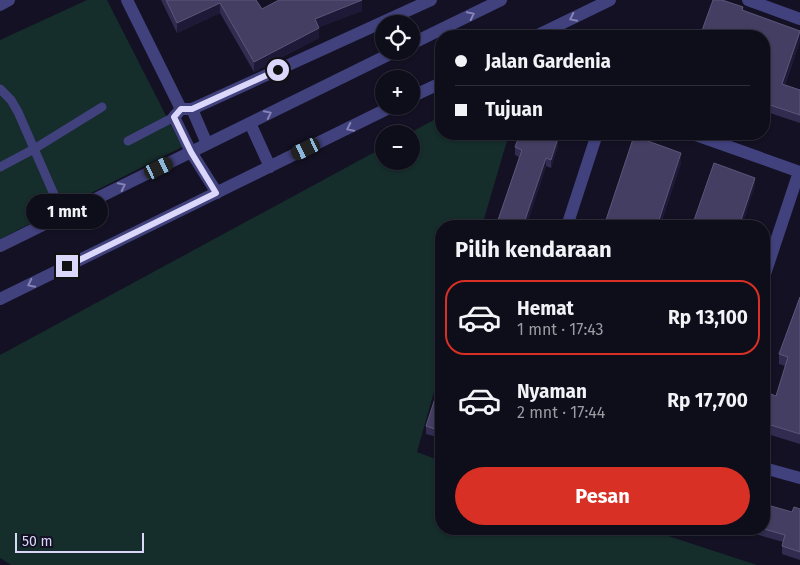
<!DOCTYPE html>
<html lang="id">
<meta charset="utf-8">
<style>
body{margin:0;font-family:"Fira Sans",sans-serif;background:#171623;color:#f1f3f6;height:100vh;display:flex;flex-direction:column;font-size:19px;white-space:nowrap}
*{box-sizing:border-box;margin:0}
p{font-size:16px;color:#9b9ca2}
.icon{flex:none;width:28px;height:28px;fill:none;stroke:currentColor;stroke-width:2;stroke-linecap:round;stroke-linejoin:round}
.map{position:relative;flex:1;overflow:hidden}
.panel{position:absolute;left:435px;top:220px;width:335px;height:315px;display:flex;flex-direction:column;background:#0e0d1a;border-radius:20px;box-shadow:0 1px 4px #0004,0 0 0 1px #2e2d39}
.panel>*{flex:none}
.top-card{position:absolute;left:435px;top:30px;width:335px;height:110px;border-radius:20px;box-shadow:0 1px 4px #0004,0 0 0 1px #2e2d39;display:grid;align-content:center;height:110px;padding:0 20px;background:#0e0d1a}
.buttons{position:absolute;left:375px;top:15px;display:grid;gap:10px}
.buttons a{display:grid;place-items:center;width:45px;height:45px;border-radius:50%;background:#0e0d1a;box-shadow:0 1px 4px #0004,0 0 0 1px #2e2d39;font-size:25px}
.scale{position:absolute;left:15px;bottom:12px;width:129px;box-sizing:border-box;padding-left:5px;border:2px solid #dad7fb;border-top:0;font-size:14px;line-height:18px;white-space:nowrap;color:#dad7fb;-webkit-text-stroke:4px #131123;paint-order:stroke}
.end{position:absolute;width:22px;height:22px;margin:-11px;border:6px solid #dad7fb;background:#111;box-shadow:0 0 0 2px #111}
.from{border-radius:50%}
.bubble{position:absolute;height:35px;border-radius:18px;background:#0e0d1a;box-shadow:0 1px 4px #0004,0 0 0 1px #2e2d39;font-size:16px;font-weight:700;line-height:35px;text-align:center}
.car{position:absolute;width:15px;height:30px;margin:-15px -8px;border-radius:6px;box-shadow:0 0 4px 1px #0007;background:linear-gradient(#222 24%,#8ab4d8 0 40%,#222 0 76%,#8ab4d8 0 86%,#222 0)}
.top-card b{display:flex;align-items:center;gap:18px;height:48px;font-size:19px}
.top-card b+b{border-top:1px solid #2e2d39}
.top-card i{width:12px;height:12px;background:#f1f3f6}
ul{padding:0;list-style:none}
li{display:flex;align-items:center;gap:15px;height:75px;margin:0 10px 8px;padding:0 10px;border:2px solid transparent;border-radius:20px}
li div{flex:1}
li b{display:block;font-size:19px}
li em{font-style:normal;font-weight:700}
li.selected{border-color:#d93025}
li>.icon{width:45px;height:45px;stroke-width:1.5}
h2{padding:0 20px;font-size:22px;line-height:60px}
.cta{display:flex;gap:10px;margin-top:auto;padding:10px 20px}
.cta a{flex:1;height:58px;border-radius:30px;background:#d93025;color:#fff;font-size:20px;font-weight:700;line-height:58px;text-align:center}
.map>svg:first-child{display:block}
.grass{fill:#152d2b}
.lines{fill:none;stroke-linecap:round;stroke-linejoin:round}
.service{stroke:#41417e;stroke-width:9}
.minor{stroke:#41417e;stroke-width:12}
.tertiary{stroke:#41417e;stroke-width:12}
.wall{fill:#322c50}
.shaded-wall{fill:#1e1936}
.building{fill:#443e62;stroke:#5b567a}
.oneway{stroke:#8684b6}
.route{stroke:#dad7fb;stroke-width:6}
</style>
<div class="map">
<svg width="800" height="565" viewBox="0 0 800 565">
<rect width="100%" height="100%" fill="#131123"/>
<path class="grass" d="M87 0H107L182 147 0 239V40Z
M441 116V134H509L482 226H441V367L417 452 441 461V529H647L757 565H11L0 558V355L384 147V161H411V134H408Z"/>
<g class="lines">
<path class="service" d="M0 89 11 100 18 112 63 215
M128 141 174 117
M0 167 34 149 102 107"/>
<path class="minor" d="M127 0 181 109
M748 0 800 19
M0 5 9 0
M192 109 207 144
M693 134 800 172
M217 193 191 152 174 117 181 109H192L431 0
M567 226 597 134
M764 277 799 172
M764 468 800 478"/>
<path class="tertiary" d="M536 36 610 0
M411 44 501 0
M411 97 441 83
M250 123 270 167
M0 246 396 51
M0 299 393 106"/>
</g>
<path class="wall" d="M161 0H256L262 9 362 11 319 27V38L254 72 220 13 177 33Z
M713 0H722L743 7V10L800 31V41L785 85 800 90V123L764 111V36H700Z
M558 146 551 168 546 166 526 226H496L519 157 515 155V147Z
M681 163 660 226H604Z
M800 297V444L764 433V405L776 396 785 366 779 364V354Z
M441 387V438L426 434V426Z
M800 509V560L782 554V546L783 542 738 529H764Z"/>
<path class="shaded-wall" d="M362 0V11L315 29V19Z
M220 3V13L177 33V23Z
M319 28V38L254 72V62Z
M800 33V41L782 92V84Z
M558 138V146L551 168V160Z
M681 153V163L660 226H659V220Z
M546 158V166L526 226H523Z
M755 178V186L742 226H739Z"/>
<path class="building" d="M166 0H256L262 9 279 0H362L315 19 319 28 254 62 220 3 177 23Z
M713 0H722L743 7 742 10 800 31 782 84 800 90V115L764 103V36H700Z
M520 134H546L558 138 551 160 546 158 523 226H496L522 150 515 147Z
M634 136 681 153 659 220 656 219 654 226H604Z
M714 163 755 178 739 226H692Z
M800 297V434L764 423V405L768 393 776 396 788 357 779 354Z
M439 386 441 387V431L426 426Z
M764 504 792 512 794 507 800 509V552L782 546 785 535 764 529Z"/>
<defs><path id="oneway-chevron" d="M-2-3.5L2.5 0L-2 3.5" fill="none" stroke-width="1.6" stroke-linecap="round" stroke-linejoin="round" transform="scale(1.25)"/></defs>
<g class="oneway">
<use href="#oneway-chevron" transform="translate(471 15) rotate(-26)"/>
<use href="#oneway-chevron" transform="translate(573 18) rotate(154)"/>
<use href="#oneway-chevron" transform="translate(268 114) rotate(-26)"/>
<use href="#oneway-chevron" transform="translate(350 128) rotate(154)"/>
<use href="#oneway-chevron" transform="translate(122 186) rotate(-26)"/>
<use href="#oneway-chevron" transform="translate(31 284) rotate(154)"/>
</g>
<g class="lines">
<path class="route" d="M67 266 216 193 191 152 174 117 181 109H192L278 70"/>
</g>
</svg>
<div class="buttons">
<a><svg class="icon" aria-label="locate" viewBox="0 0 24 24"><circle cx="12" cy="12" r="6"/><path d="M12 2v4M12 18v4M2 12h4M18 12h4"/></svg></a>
<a>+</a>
<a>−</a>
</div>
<div class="scale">50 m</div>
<i class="end from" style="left:278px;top:70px"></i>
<i class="end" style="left:67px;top:266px"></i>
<div class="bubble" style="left:26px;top:194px;width:82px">1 mnt</div>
<i class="car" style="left:306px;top:149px;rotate:244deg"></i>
<i class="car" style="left:159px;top:168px;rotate:64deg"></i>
<div class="top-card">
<b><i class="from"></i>Jalan Gardenia</b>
<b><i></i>Tujuan</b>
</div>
<section class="panel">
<h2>Pilih kendaraan</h2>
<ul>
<li class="selected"><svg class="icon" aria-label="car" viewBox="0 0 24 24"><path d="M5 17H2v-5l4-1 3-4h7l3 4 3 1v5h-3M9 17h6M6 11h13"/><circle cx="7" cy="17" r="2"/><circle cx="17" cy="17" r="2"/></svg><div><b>Hemat</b><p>1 mnt · 17:43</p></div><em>Rp 13,100</em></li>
<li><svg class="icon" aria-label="car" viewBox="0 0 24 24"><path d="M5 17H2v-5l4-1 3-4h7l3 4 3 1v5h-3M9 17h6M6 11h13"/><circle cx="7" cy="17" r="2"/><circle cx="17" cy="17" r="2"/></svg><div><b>Nyaman</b><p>2 mnt · 17:44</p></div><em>Rp 17,700</em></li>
</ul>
<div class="cta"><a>Pesan</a></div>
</section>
</div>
